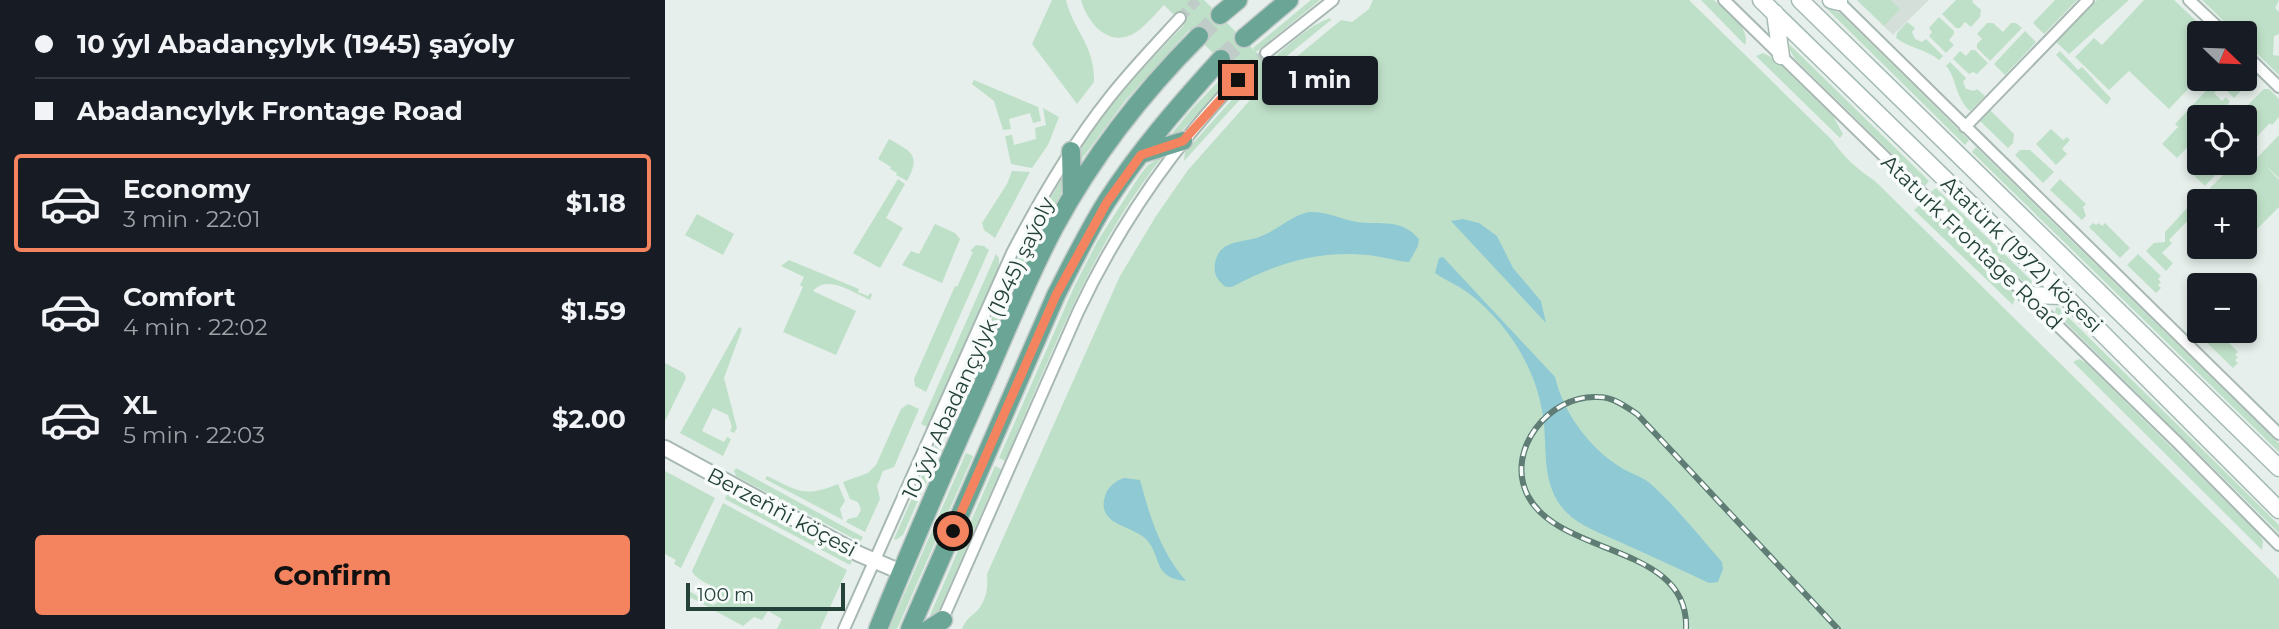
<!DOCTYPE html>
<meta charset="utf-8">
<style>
body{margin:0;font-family:Montserrat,sans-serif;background:#20242c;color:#f1f3f6;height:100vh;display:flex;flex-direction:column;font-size:26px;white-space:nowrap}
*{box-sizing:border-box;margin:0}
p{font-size:23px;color:#9ea1a6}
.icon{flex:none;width:38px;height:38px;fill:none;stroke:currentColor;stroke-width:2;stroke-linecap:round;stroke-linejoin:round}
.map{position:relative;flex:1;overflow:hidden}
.sheet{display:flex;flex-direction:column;background:#171b24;width:665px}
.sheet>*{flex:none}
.banner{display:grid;align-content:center;height:154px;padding:0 35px;background:#171b24}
.needle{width:46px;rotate:113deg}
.tools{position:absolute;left:1522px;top:21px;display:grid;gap:14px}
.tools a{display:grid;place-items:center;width:70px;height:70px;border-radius:7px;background:#171b24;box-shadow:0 4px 10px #0003;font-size:35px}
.scale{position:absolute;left:21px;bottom:18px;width:159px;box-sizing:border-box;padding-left:7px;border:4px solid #24423a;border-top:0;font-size:19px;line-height:24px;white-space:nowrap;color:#24423a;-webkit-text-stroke:5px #f7fbf9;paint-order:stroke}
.end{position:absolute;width:32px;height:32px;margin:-16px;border:9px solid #f4845f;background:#111;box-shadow:0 0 0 4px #111}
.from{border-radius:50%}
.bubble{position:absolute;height:49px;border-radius:7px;background:#171b24;box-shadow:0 4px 10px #0003;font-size:23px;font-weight:700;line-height:49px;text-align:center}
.banner b{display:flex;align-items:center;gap:24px;height:66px;font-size:26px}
.banner b+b{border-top:2px solid #363941}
.banner i{width:18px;height:18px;background:#f1f3f6}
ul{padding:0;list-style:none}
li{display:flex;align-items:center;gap:21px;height:98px;margin:0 14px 10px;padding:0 21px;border:4px solid transparent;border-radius:7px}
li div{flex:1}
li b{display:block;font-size:26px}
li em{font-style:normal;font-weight:700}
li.active{border-color:#f4845f}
li>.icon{width:63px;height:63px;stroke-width:1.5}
.primary-button{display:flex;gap:14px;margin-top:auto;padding:14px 35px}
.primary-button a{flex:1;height:80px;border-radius:7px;background:#f4845f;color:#111;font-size:28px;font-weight:700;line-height:80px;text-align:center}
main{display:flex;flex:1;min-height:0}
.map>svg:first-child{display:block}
.built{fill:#d4dfda}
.green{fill:#bfe0c8}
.water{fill:#8ec9d4}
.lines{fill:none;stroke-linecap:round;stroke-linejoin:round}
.minor-tunnel{stroke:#bfccc8;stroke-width:10;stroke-dasharray:10 5;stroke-linecap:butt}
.primary-tunnel{stroke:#bfccc8;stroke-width:18;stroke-dasharray:18 9;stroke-linecap:butt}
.minor-casing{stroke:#a8b8b2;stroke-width:14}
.tertiary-casing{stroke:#a8b8b2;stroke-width:18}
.secondary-casing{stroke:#a4bbb3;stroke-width:19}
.primary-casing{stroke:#c2cac8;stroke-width:21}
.minor{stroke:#fff;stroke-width:10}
.tertiary{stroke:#fff;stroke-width:14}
.secondary{stroke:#fff;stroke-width:16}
.primary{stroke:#6aa596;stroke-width:18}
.rail-casing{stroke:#5f7d75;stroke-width:6}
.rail{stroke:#f7fbf9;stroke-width:3.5;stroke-dasharray:10;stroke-linecap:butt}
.route{stroke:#f4845f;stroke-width:9}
.labels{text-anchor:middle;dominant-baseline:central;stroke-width:7;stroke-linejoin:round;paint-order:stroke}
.street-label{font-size:21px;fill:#24423a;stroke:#f7fbf9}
</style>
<main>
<section class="sheet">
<div class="banner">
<b><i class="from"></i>10 ýyl Abadançylyk (1945) şaýoly</b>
<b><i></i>Abadancylyk Frontage Road</b>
</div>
<ul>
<li class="active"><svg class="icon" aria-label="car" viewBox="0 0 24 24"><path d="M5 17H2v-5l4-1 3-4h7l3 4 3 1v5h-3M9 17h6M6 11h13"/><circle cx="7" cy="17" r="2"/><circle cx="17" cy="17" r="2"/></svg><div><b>Economy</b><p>3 min · 22:01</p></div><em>$1.18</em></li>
<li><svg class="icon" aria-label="car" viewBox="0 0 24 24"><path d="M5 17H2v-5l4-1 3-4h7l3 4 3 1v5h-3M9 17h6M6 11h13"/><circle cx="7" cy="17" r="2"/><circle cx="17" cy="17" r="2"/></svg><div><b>Comfort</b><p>4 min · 22:02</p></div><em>$1.59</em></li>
<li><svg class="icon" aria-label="car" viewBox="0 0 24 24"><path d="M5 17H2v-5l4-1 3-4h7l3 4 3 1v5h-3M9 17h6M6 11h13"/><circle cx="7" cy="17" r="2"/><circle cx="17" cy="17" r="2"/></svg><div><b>XL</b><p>5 min · 22:03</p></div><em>$2.00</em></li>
</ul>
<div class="primary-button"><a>Confirm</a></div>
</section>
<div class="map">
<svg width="1614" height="629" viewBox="0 0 1614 629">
<rect width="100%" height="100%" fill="#e6efeb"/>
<path class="built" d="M1192 0H1264L1228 35Z"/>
<path class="green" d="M387 0H401C409 32 430 45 429 82L412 104 367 44Z
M416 0H539L590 51 588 48 646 0H655L591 52 605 66 603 63C623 46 641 27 665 18L666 20 607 68 612 73 676 20 687 22 704 9 708 0H1024L1167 140C1179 157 1192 169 1210 181L1614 579V629H297C303 615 308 617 315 607 322 597 323 585 322 574L455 276 491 216 523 170 586 99 589 92 583 87 580 94 519 161 520 152 581 84 570 74 514 134 504 137 526 110 565 69 524 30 460 101 413 164C414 159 414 153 416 148 440 106 486 60 519 25L499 5C488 16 475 34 460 37 437 42 421 18 416 0Z
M1036 0H1049C1061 12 1086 27 1080 45Z
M1192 0H1226L1235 9 1219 26Z
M1291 0H1308L1307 2 1316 10 1315 17 1306 27 1300 22 1295 28H1291L1277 14Z
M1390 0H1412L1379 34 1368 23Z
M1432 0H1464L1404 54 1391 42Z
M1479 0H1509L1544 33H1535V79H1537L1526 90 1524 88 1504 109 1464 71 1444 90 1410 57 1429 38 1437 45Z
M1537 0H1614L1610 8 1614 12V34L1609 36 1608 55 1614 56V75L1580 42V33H1571Z
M1161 8 1175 13 1304 140 1300 145Z
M1274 17 1289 31V34L1284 40 1289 45 1281 53 1264 36 1267 32 1264 28Z
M1242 22 1250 28 1247 32 1250 39 1257 42 1261 39 1278 56 1274 60C1263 50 1244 48 1231 38L1232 33Z
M1322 23H1328L1338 32 1346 23H1351L1357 28 1325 61 1312 48V44L1317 39 1312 34Z
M1360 31 1371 42 1340 75 1329 64Z
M1124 44 1264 181 1260 186 1130 59 1125 50Z
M1306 50H1310L1323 63 1312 74 1308 72 1304 74 1288 59 1295 51 1301 56Z
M1395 51 1413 70 1417 67C1428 78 1435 88 1446 98L1442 105 1391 55Z
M1098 53 1108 58 1168 116 1178 134 1175 138 1091 56Z
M1285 62 1301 78 1298 82 1301 89 1309 91 1312 89 1320 96 1305 111C1289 96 1292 78 1281 66Z
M1580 66 1586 73 1585 81 1569 98 1555 84 1551 87 1553 89 1549 93 1557 101 1561 97 1565 102 1550 117H1535V134L1512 158 1497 144 1513 127 1510 124 1552 79H1580Z
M309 80 373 107 376 121 368 123 365 113 344 119 346 129 338 130 329 101 307 84Z
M1599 89H1604L1614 99V117L1607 125 1605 123 1580 149V124L1582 125 1590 117 1580 108Z
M378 108 394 117 383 145 367 168 346 164 340 136 347 135 349 145 371 139 370 128 381 125Z
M1325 110 1349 134 1348 143 1343 148 1315 121Z
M1386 129 1398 140 1402 137 1405 140 1397 149 1402 154 1391 165 1371 144Z
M1614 135V178L1600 165 1614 180V207L1589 232 1580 223V201H1558L1545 188 1570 163H1580V152L1583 149 1592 158Z
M224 139C247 152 256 155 242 181L231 175 232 173 225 169 226 167 213 159Z
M1311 147 1611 441 1614 443V452L1307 152Z
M1355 150H1365L1389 172 1378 183 1350 155Z
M498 156C426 246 386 356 340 461L334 458 409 287 432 242 475 175 483 165Z
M1535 156V163H1567L1556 174 1553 172 1540 186 1522 169Z
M347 171 365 172 330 238 319 230 317 223 342 184Z
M398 176 396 194 362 255 282 436 275 434 356 252Z
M233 179 240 184 221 218 238 228 215 268 188 253Z
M1395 179 1421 204 1418 207 1421 216 1417 220 1385 190Z
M1271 188 1367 281 1366 285 1363 286 1266 192Z
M1257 203 1347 290 1350 297 1348 305 1249 210Z
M1523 207 1534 217 1528 223 1524 219 1504 240 1507 243 1497 253 1508 263 1501 271 1481 251 1489 243 1500 242V232Z
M32 214 69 234 58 255 20 235Z
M1428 223 1431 225 1434 223 1437 226 1440 223 1465 248 1455 258 1424 227Z
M270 224 290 233 295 239 277 283 237 265 246 251 254 254Z
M311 245 319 246 324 250 261 392 250 386 249 379 290 286 292 287 308 252 305 251Z
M331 254 334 258V266L262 427 256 424Z
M1473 254 1496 276 1493 279 1496 282 1493 285 1496 288 1491 293 1462 265Z
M124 260 194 289 193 292 203 296 205 293 207 295 205 300C188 293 163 274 148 291L191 311 171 355 118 332 138 287 135 285 139 277 116 266Z
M1391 307 1394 308 1614 525V533L1390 312Z
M74 327 77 329 59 378 72 428 69 433 65 431 67 427 63 415 48 408 37 431 59 442 62 437 66 439 58 456 15 433Z
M1536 331H1552L1573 352 1570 355 1573 357 1570 360 1573 363 1568 368 1533 334Z
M1414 359 1421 363 1593 533 1598 541 1597 550 1408 362Z
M0 363 19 373 21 378 0 421Z
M243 404 254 409 229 467 218 471 212 486 215 499 200 532 181 522 183 519 192 517 196 510 193 502 185 499 178 482 203 473 211 465 236 409Z
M272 441 278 444 238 535 231 540 229 539Z
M301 453 308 456 232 629H224Z
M330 466 336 469 274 610 268 617 265 615Z
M71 468 198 537 195 542 71 476 69 471Z
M0 471 50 498 16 568 9 564 11 560 0 554Z
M102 476C133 491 139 498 173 484L180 501 175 509 178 520 100 479Z
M62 494 187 561 185 565 60 499Z
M58 503 182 570 155 629H112L117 619 103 611 97 620 89 617 78 626 21 595 24 591 48 605 55 601 57 595C49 584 32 582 27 571Z"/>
<path class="water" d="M644 212C662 211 675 219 692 222 716 225 736 218 754 239L753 246 744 262C730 261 716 256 702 255 652 250 610 264 567 287H561C553 281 548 274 550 263 555 237 581 244 599 235 615 228 626 216 644 212Z
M798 219 814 223 832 236 848 268 876 301 881 323 786 221Z
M778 257 890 377C899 414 924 447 955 467 966 474 980 477 988 486 1013 509 1035 537 1057 562L1058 569 1053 582 1044 583C1015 569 986 556 957 543 938 534 916 527 901 512 875 484 883 450 878 416 871 367 841 321 802 292 792 285 780 280 770 273L774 258Z
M459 478 475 480C485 517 495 551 521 581 488 578 497 558 482 540 468 525 431 526 440 496 443 487 450 481 459 478Z"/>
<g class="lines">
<path class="minor-tunnel" d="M515 18 532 0
M583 69 601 53"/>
<path class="primary-tunnel" d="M534 36 555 15
M556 59 579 38"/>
<g class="minor-casing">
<path id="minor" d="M1059 0 1513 443 1614 545
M1172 0 1614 434
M1524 0 1559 33
M601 53 668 0
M1580 54 1614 87
M1300 127 1423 0
M276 623 413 312C456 221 512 141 583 69
M179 629 347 253C375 199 406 146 444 98 466 70 491 44 515 18"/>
</g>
<g class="tertiary-casing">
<path id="tertiary" d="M0 448 194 554 236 572"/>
</g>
<g class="secondary-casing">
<path id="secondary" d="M1096 0 1400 296 1614 510
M1135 0 1614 468
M1166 0 1174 2
M1110 13 1116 56
M1361 295 1400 296"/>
</g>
<g class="primary-casing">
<path id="primary" d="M555 15 573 0
M579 38 624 0
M406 151 407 196
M476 154 518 141
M213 629C244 552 277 476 311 400 337 342 360 282 390 226 428 156 478 92 534 36
M245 629 391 295C407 264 423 231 442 201 475 150 515 104 556 59
M264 629 278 620"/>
</g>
<use href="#minor" class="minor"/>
<use href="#tertiary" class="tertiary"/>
<use href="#secondary" class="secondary"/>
<use href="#primary" class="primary"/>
<g class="rail-casing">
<path id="rail" d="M1021 629C1025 544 895 557 863 496 839 450 885 394 933 397 948 397 960 406 972 414L1173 629"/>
</g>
<use href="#rail" class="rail"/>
</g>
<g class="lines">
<path class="route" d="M288 531 391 295 442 202 476 155 518 141 573 80"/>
</g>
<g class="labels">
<g class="street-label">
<text transform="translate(1307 242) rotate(44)">Ataturk Frontage Road</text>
<text transform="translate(1357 254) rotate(44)">Atatürk (1972) köçesi</text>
<text transform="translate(313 348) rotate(-65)">10 ýyl Abadançylyk (1945) şaýoly</text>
<text transform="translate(117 512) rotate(28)">Berzeňňi köçesi</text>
</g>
</g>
</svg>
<div class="tools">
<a><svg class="needle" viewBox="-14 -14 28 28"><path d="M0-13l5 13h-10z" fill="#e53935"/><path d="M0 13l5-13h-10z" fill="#9ea1a6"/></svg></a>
<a><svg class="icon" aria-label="locate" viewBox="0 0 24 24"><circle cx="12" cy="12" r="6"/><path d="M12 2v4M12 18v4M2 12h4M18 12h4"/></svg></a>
<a>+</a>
<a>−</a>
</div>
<div class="scale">100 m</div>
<i class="end from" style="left:288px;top:531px"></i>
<i class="end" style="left:573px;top:80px"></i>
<div class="bubble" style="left:597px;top:56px;width:116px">1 min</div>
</div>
</main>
